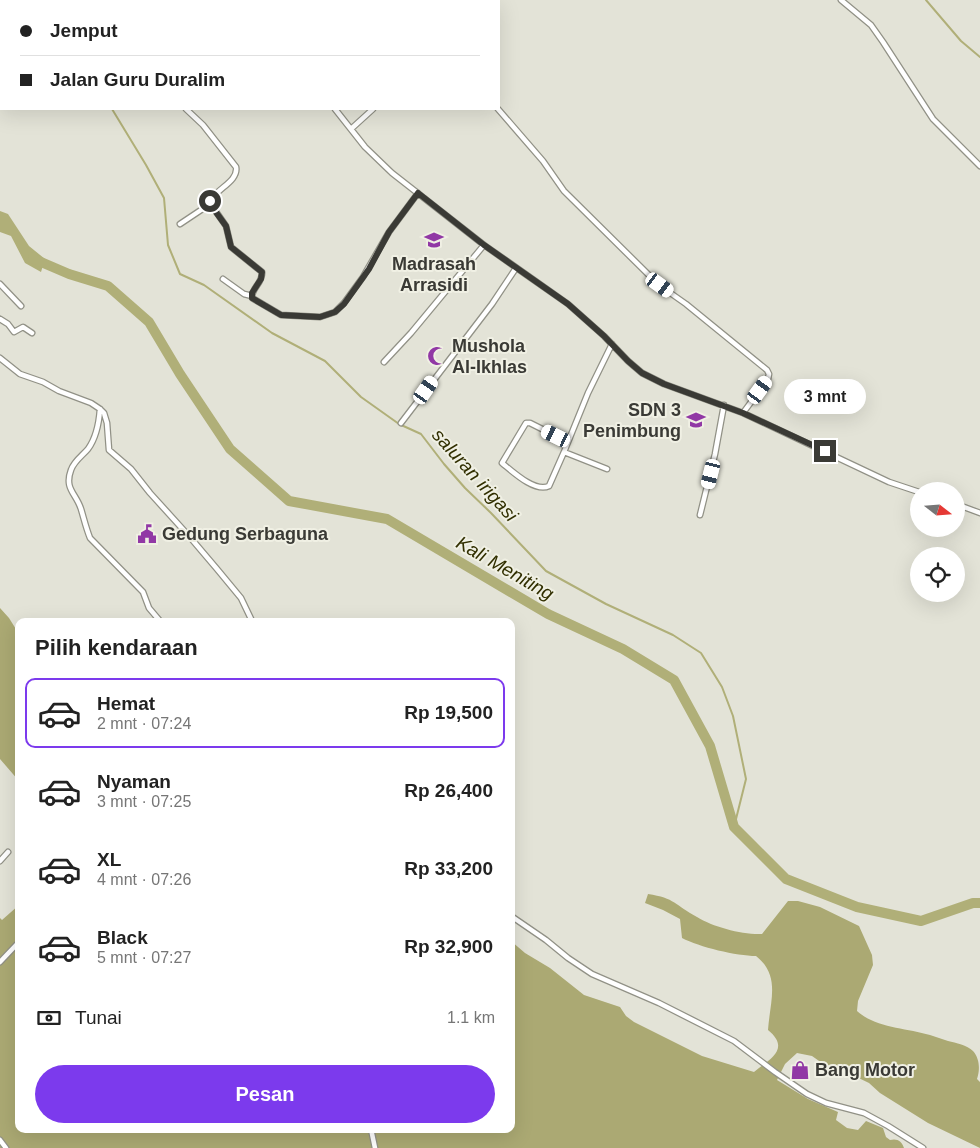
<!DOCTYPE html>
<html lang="id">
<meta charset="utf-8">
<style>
body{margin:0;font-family:Helvetica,sans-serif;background:#f2f2f2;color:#222;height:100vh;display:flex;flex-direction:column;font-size:19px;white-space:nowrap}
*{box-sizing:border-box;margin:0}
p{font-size:16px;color:#767676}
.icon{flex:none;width:28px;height:28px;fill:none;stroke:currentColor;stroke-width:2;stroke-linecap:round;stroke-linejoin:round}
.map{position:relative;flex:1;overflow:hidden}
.sheet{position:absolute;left:15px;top:618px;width:500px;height:515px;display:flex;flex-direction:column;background:#fff;border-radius:10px;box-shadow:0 5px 20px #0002}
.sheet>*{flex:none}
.top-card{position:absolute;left:0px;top:0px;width:500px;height:110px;box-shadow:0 5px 20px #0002;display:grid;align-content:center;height:110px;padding:0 20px;background:#fff}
.needle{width:32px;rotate:107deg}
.tools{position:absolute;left:910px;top:482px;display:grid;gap:10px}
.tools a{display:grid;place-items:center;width:55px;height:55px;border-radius:50%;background:#fff;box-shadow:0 5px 20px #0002;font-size:25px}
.end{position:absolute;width:22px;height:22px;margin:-11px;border:6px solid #3a3a35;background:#fff;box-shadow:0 0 0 2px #fff}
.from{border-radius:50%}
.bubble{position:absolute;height:35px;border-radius:18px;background:#fff;box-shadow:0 5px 20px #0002;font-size:16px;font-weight:800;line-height:35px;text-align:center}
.car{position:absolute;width:15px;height:30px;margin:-15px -8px;border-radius:6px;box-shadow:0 0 4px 1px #0007;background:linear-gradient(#fff 24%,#345 0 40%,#fff 0 76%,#345 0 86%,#fff 0)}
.top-card b{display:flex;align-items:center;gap:18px;height:48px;font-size:19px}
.top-card b+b{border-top:1px solid #e0e0e0}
.top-card i{width:12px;height:12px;background:#222}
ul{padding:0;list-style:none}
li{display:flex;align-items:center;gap:15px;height:70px;margin:0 10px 8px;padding:0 10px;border:2px solid transparent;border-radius:10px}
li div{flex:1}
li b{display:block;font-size:19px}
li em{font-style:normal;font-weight:800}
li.on{border-color:#7c3aed}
li>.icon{width:45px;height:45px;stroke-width:1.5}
h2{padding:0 20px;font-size:22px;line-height:60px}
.pay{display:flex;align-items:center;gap:12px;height:55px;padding:0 20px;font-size:19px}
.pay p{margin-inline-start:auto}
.button{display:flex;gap:10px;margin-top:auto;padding:10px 20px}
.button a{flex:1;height:58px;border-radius:30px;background:#7c3aed;color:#fff;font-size:20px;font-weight:800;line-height:58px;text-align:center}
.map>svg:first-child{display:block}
.forest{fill:#aba973}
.water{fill:#b0af78}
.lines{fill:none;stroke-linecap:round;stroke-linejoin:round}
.stream{stroke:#b0af78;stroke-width:2}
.river{stroke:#b0af78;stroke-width:10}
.street-casing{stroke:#919186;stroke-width:7}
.street{stroke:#fff;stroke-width:4.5}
.route{stroke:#3a3a35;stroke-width:6}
.labels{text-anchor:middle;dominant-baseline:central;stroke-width:4;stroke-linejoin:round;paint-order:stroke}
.poi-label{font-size:18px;font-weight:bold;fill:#3a3a35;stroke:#f0f0e4;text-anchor:start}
.water-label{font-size:19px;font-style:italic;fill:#312f01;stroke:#f0f0e4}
</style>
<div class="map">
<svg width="980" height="1148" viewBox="0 0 980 1148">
<rect width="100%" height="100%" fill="#e3e3d7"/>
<path class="forest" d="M0 608 9 618 19 634V781L0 759Z
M648 894C675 898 675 905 697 917 713 927 743 935 762 934L788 901H798L820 907 859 926 872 955 873 965 858 1001 857 1011C876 1028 906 1028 930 1035 936 1037 942 1039 948 1041 956 1043 967 1045 973 1051 980 1059 980 1070 977 1079L980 1082V1148L928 1123 880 1093 869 1083 840 1069 822 1063 812 1056 797 1053 785 1064 777 1080 808 1099 838 1112 836 1120 847 1128 858 1130 866 1121 883 1128 886 1137 890 1140C897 1138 902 1141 904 1148H0V918L2 920 19 905V920L17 924 19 929V1129H511V941L525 953 550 968 584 995 620 1007 626 1016 634 1022 702 1056 754 1072C770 1059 791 1049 768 1030 770 1001 781 976 756 956 737 956 699 947 682 938L680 919 663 910 645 903Z"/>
<path class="water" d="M0 211 8 214 29 246 45 259 41 272 25 263 11 236 0 232Z"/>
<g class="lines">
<path class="stream" d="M26 0V1
M926 0 961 41 980 57
M112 109 146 165 164 198 168 245 180 274 204 285 272 333 325 361 361 397 399 424 421 434 444 464 465 488 491 513 546 571 606 604 673 635 701 653 722 687 733 716 746 779 734 827"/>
<path class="river" d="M33 257 34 259 69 274 108 286 149 322 180 374 230 449 289 501 387 519 548 614 623 649 674 680 710 746 734 827 786 879 857 907 921 921 973 903H980"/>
<g class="street-casing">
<path id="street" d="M83 0 84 1
M841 0 871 25 883 42 933 119 980 166
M173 1 174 0
M186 109 203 125 236 167C239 182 213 190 210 203L226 226 231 247 262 272C263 283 251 288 252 298L281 315 320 317 335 312 344 303 363 277 389 232 418 193
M335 109 365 147 392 173 484 245 568 304 604 336 628 361 642 373 664 384 743 413 889 482 919 492
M498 109 543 161 564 191 659 285 686 304 767 370 769 374 768 379 743 413
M351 129 373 109
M180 224 210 204
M223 279 244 294 252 296
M0 284 21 306
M0 319 8 324 14 332 23 327 32 333
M0 358 20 374 43 382 59 391 91 403 100 409 104 413 107 423 109 450 131 469 150 493 189 536 217 569 241 598 252 621
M384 362 411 333 484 245
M100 409C99 423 96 438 88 449 82 456 74 461 71 470 64 489 76 493 81 509 84 519 86 528 90 538L143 592 149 608 160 621
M401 423 492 304 516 268
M568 442 530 423H526L502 463C512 471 535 493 549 486L564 452 588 393 612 344
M564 452 607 469
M956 504 980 513
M700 515 715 454 724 405
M0 861 8 852
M511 916 546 940 568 958 592 974 659 1003 734 1041 775 1072 807 1094 826 1103 864 1113 888 1126 923 1148
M0 962 19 942
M371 1129 375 1148
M0 1140 6 1148"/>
</g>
<use href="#street" class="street"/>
</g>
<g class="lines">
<path class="route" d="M210 201V204L226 226 231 247 262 272 261 279 252 293V298L281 315 320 317 335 312 344 304 369 269 389 232 418 193 484 245 568 304 604 336 628 361 642 373 664 384 743 413 825 451"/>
</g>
<defs>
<g id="school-bare" transform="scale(1.5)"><path d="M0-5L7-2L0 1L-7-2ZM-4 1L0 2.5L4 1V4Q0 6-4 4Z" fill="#9138a5" stroke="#f0f0e4" stroke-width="2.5" paint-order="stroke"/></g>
<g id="mosque-bare" transform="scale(1.5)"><path d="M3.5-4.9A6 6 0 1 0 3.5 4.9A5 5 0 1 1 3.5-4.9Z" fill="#9138a5" stroke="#f0f0e4" stroke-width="2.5" paint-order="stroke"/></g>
<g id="civic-bare" transform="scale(1.5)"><path d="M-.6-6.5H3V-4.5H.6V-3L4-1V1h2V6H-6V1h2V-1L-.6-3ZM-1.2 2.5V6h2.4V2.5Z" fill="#9138a5" stroke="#f0f0e4" stroke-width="2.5" paint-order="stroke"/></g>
<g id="shop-bare" transform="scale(1.5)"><path d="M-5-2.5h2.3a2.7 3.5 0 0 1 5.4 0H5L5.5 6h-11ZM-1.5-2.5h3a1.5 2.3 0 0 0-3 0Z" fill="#9138a5" stroke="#f0f0e4" stroke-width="2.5" paint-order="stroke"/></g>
</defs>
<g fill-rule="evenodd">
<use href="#school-bare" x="434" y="240"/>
<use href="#mosque-bare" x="437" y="356"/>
<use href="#school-bare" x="696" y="420"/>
<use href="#civic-bare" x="147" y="534"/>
<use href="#shop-bare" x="800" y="1070"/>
</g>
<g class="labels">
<g class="poi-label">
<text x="434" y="264" text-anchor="middle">Madrasah<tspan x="434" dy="21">Arrasidi</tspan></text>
<text x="452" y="346">Mushola<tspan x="452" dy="21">Al-Ikhlas</tspan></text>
<text x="681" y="410" text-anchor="end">SDN 3<tspan x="681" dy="21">Penimbung</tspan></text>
<text x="162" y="534">Gedung Serbaguna</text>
<text x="815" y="1070">Bang Motor</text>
</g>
<g class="water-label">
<text transform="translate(475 475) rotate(48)">saluran irigasi</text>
<text transform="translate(505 568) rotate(30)">Kali Meniting</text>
</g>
</g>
</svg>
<div class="tools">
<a><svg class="needle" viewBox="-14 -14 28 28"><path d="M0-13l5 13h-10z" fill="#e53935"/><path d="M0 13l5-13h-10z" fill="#767676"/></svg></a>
<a><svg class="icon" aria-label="locate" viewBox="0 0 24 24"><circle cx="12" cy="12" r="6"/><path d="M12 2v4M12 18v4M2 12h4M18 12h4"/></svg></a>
</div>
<i class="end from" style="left:210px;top:201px"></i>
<i class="end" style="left:825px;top:451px"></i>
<div class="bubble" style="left:784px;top:379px;width:82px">3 mnt</div>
<i class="car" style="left:660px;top:285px;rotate:126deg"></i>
<i class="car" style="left:426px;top:390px;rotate:35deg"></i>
<i class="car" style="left:760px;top:390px;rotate:36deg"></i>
<i class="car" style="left:556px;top:436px;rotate:296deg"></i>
<i class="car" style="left:711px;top:474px;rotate:194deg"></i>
<div class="top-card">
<b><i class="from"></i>Jemput</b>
<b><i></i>Jalan Guru Duralim</b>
</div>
<section class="sheet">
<h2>Pilih kendaraan</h2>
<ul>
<li class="on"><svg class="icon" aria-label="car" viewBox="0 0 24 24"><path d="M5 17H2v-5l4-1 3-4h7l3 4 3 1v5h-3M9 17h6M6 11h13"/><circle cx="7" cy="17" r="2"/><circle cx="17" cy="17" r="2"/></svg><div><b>Hemat</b><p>2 mnt · 07:24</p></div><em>Rp 19,500</em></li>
<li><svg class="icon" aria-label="car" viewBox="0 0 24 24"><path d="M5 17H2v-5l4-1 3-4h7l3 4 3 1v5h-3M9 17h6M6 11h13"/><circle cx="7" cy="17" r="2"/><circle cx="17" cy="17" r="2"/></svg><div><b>Nyaman</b><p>3 mnt · 07:25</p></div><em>Rp 26,400</em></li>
<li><svg class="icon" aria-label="car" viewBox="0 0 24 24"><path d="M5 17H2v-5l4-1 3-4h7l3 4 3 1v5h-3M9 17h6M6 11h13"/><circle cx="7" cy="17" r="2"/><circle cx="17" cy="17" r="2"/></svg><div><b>XL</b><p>4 mnt · 07:26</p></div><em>Rp 33,200</em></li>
<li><svg class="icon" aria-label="car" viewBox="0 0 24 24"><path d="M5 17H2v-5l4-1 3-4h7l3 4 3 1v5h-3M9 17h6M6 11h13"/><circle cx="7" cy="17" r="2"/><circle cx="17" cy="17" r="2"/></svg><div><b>Black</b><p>5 mnt · 07:27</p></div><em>Rp 32,900</em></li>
</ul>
<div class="pay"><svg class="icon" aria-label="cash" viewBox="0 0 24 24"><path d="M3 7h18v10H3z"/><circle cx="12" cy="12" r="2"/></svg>Tunai<p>1.1 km</p></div>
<div class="button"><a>Pesan</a></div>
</section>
</div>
